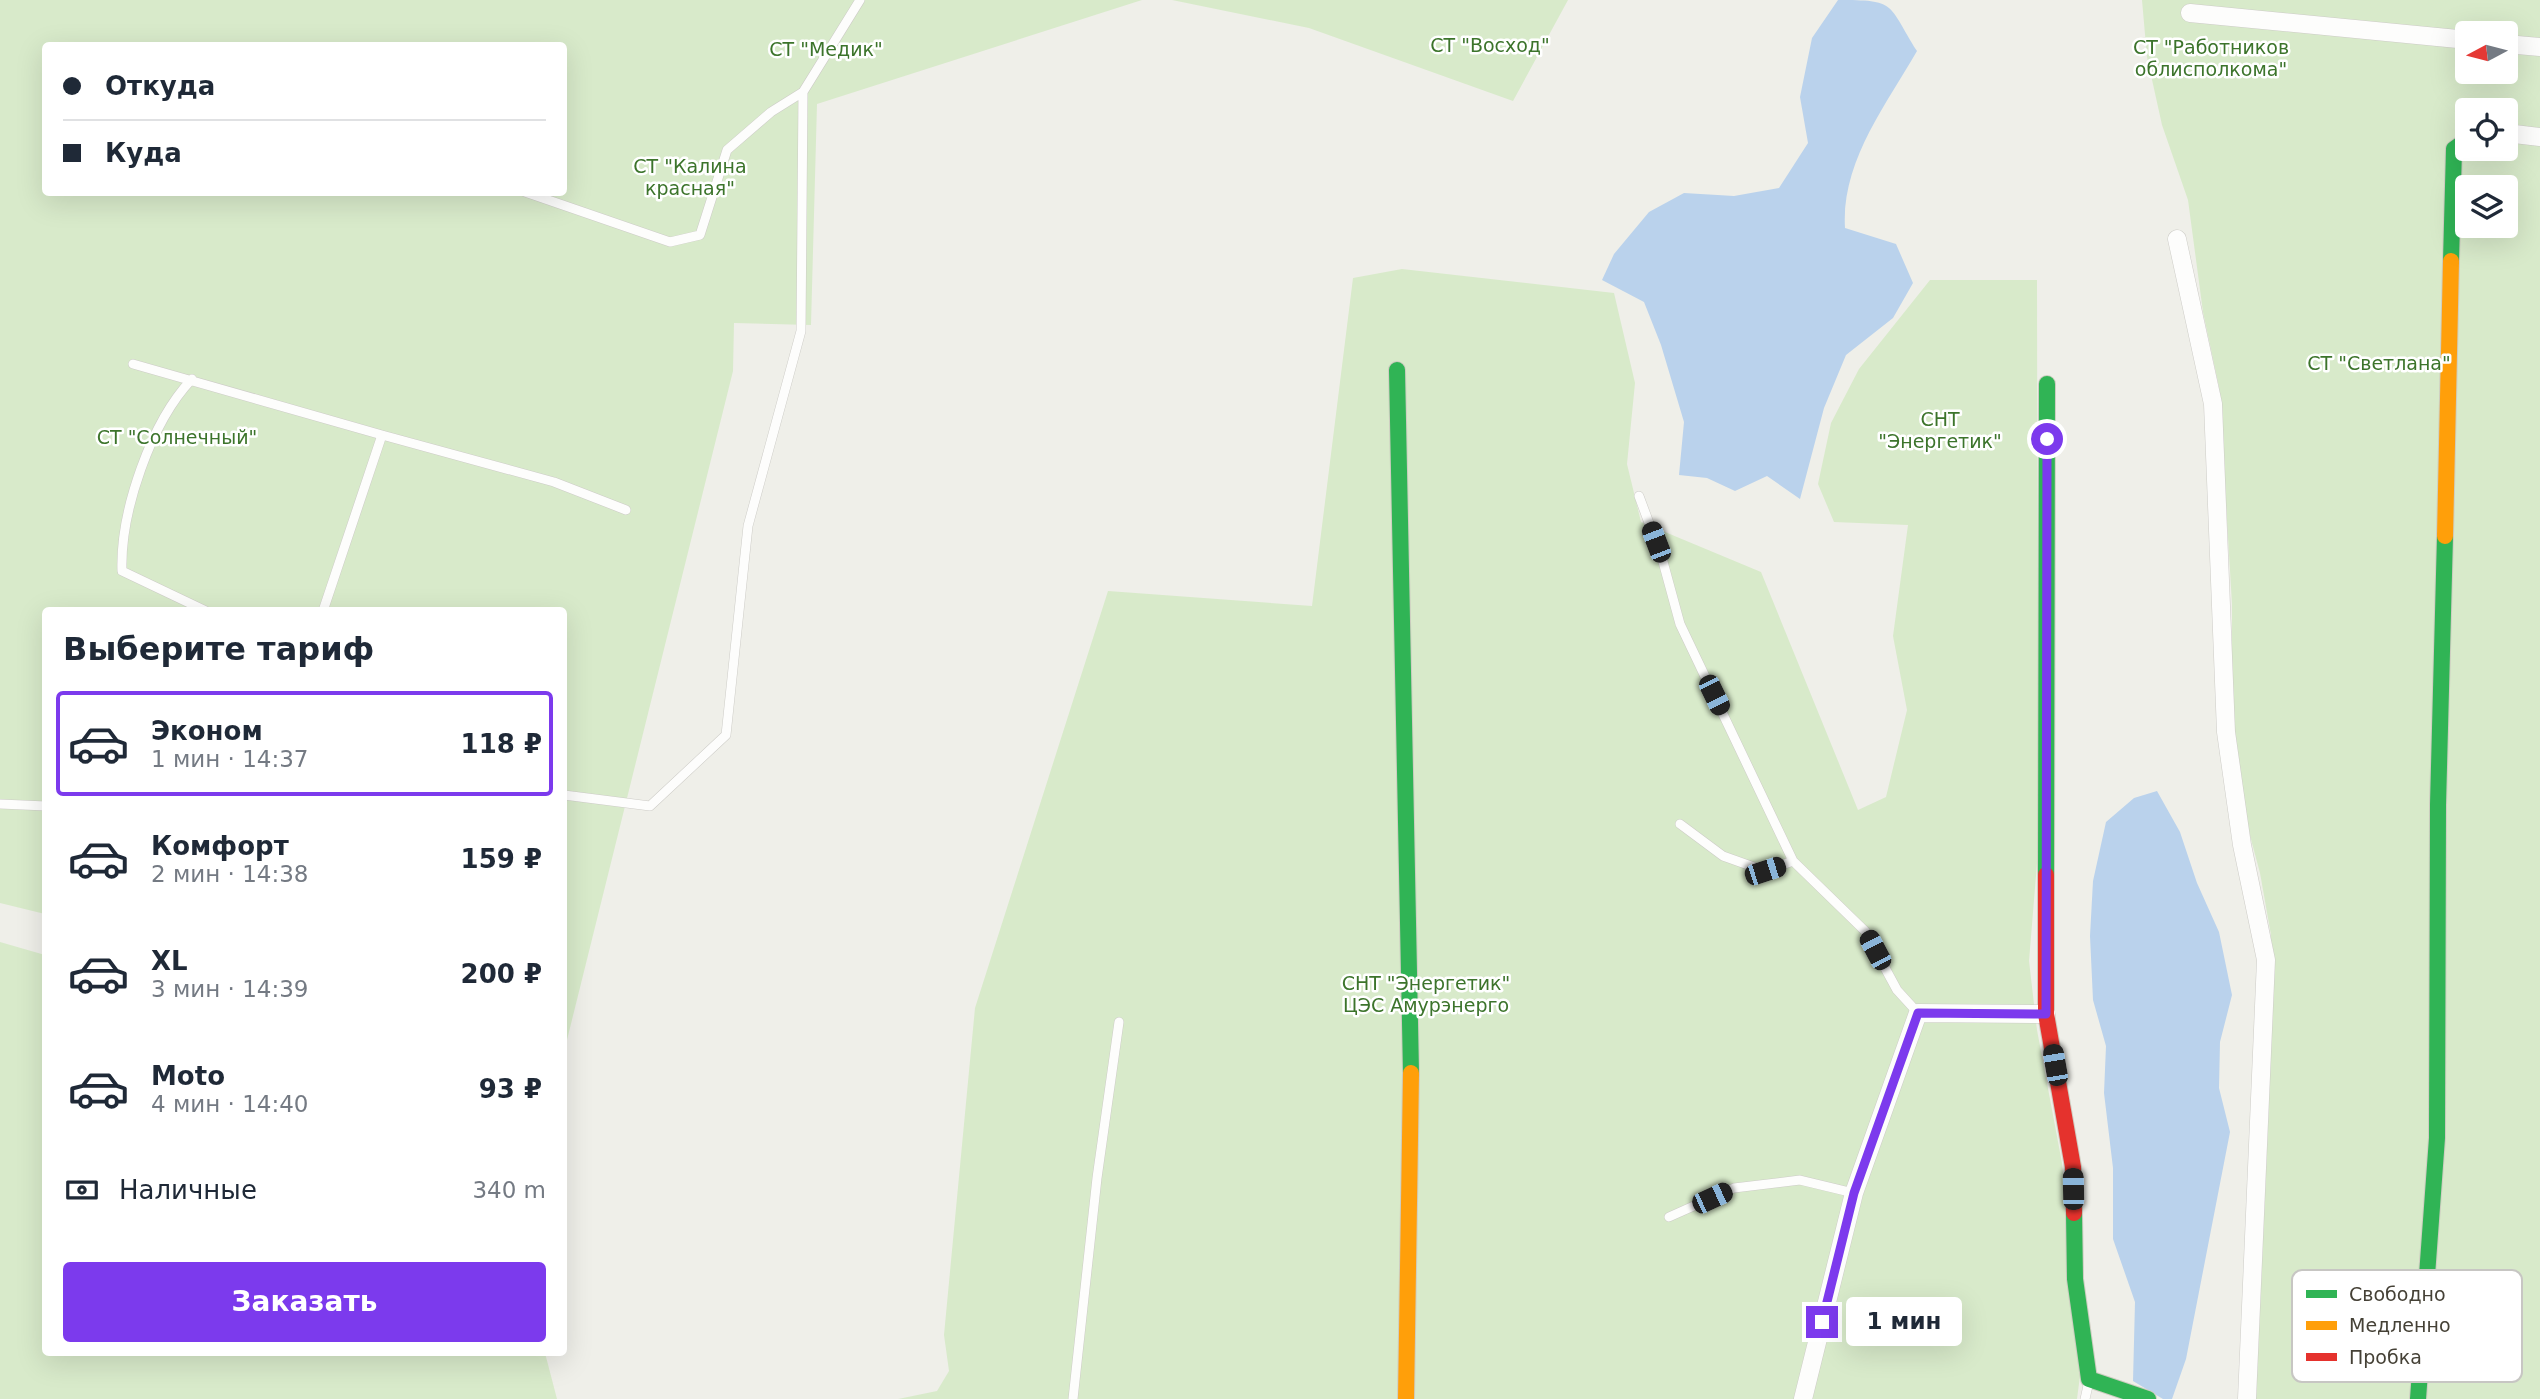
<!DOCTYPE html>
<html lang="ru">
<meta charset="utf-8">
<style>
body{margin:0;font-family:"DejaVu Sans",sans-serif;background:#f2f2f3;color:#1f2937;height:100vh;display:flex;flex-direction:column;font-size:26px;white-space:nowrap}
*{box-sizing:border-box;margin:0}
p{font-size:23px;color:#747a83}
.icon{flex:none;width:38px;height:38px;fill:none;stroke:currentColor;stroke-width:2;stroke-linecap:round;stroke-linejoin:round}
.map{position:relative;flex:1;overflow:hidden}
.panel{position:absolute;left:42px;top:607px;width:525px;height:749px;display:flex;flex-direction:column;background:#fff;border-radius:7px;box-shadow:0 7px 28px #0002}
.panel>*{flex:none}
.hud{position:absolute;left:42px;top:42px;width:525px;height:154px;border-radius:7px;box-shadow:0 7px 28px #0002;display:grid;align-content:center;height:154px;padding:0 21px;background:#fff}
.needle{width:46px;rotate:263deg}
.controls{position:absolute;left:2455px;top:21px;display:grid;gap:14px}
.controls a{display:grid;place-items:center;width:63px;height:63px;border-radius:7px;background:#fff;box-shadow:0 7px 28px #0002;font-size:35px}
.end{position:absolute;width:32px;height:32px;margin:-16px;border:9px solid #7c3aed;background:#fff;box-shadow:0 0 0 4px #fff}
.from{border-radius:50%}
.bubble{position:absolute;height:49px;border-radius:7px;background:#fff;box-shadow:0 7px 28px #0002;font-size:23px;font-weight:600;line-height:49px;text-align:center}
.car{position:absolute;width:21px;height:42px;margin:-21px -10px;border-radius:9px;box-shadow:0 0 5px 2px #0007;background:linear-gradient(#222 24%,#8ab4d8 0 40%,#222 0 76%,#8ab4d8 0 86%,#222 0)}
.hud b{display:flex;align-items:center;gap:24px;height:66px;font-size:26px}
.hud b+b{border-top:2px solid #e0e1e3}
.hud i{width:18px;height:18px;background:#1f2937}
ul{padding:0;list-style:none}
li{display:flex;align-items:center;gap:21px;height:105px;margin:0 14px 10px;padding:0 7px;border:4px solid transparent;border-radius:7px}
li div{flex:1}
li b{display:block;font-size:26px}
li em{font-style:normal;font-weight:600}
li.current{border-color:#7c3aed}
li>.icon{width:63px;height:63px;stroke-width:1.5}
h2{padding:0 21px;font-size:32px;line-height:84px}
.pay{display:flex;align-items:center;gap:18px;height:77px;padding:0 21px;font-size:26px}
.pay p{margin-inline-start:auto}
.action{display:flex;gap:14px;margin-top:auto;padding:14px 21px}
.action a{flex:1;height:80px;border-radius:7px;background:#7c3aed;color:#fff;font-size:28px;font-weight:600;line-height:80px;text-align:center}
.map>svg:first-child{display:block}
.green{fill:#d8eaca;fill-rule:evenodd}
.water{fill:#bad2ec}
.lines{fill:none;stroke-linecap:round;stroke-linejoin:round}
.lane-casing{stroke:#cdccc7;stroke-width:10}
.street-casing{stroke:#cdccc7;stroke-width:19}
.fast-casing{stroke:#cecdc1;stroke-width:18}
.slow-casing{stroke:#cecdc1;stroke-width:18}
.jam-casing{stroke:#cecdc1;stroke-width:18}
.lane{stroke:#fdfdfc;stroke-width:9}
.street{stroke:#fdfdfc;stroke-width:18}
.fast{stroke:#30b455;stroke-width:16}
.slow{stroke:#ff9f0a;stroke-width:16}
.jam{stroke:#e5322d;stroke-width:16}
.route{stroke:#7c3aed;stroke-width:9}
.labels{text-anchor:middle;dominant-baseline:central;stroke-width:5;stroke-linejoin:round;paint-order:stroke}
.park-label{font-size:19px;fill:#3c742b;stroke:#fff}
.key{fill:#fff;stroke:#c7c6c3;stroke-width:2}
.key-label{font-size:19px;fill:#454136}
</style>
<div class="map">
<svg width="2540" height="1399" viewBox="0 0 2540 1399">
<rect width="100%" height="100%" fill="#efefe9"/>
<path class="green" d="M0 0H1142L817 104 811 325 734 323 733 371 565 1048 564 611H46L45 914 0 903ZM46 46H564V192H46Z
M1172 0H1568L1513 101 1309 28Z
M2142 0H2540V1399H2256L2269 1103 2271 935 2260 873 2240 798 2232 699V604L2219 387 2203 312 2188 200 2162 125 2147 57ZM2468 33H2506V72H2468ZM2468 110H2506V149H2468ZM2468 187H2506V226H2468Z
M1402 269 1614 293 1635 383 1627 464 1641 522 1761 572 1858 810 1886 797 1907 710 1893 636 1908 525 1834 522 1818 484 1831 423 1859 369 1930 280H2037L2038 851 2029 961 2037 1030 2062 1163 2081 1368 2077 1399H898L937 1391 949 1371 944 1335 975 1008 1108 591 1312 606 1353 278Z
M0 942 45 955 46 1353H545L557 1399H0Z"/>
<path class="water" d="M1838 0C1897 0 1887 3 1917 51 1886 105 1841 162 1845 228L1896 244 1913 283 1893 318 1846 355 1824 408 1800 499 1767 476 1735 491 1707 478 1679 475 1684 422 1661 345 1644 302 1602 280 1614 254 1649 212 1684 193 1734 196 1779 188 1808 143 1800 97 1812 38Z
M2157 791 2180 832 2197 883 2219 932 2232 995 2220 1042 2219 1088 2230 1132 2186 1359 2172 1399H2163L2133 1381 2135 1302 2113 1239V1168L2104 1093 2106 1046 2093 1000 2090 936 2093 881 2106 822 2134 798Z"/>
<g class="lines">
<g class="lane-casing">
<path id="lane" d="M525 192 670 242 700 235 727 150 771 112 803 92
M133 364 382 435 323 611
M192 379C151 422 120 512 122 571L206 611
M382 435 554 482 626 510
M1639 496 1662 558 1680 624 1793 861 1865 931 1897 990 1918 1013
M564 795 650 806 726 735 748 526 801 331 803 92 860 0
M0 804 46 806
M1680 824 1723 856 1765 871 1793 861
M1669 1217 1734 1188 1800 1180 1854 1193
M1073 1399 1097 1178 1119 1022
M2085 1399 2089 1381"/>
</g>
<g class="street-casing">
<path id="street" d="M2190 13 2468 40
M2506 44 2540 47
M2506 133 2540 137
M2177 239 2213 404 2226 732 2242 845 2266 960 2247 1399
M1803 1399 1854 1193 1918 1013 2046 1014"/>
</g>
<g class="fast-casing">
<path id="fast" d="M2451 261 2454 149 2468 139
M1397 370 1411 1073
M2046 875 2047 384
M2074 1213 2075 1279 2089 1379 2148 1399
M2418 1399 2437 1138 2438 805 2445 536"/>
</g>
<g class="slow-casing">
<path id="slow" d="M2445 536 2451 261
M1406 1399 1411 1073"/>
</g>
<g class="jam-casing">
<path id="jam" d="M2046 875V1014L2073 1167 2074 1213"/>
</g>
<use href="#lane" class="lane"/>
<use href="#street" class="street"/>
<use href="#fast" class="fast"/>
<use href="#slow" class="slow"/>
<use href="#jam" class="jam"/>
</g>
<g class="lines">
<path class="route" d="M1822 1322 1854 1193 1918 1013 2046 1014 2047 439"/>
</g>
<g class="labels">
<g class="park-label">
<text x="1490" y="45">СТ "Восход"</text>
<text x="2211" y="47">СТ "Работников<tspan x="2211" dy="22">облисполкома"</tspan></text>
<text x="826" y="49">СТ "Медик"</text>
<text x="690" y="166">СТ "Калина<tspan x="690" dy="22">красная"</tspan></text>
<text x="2379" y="363">СТ "Светлана"</text>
<text x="1940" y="419">СНТ<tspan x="1940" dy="22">"Энергетик"</tspan></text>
<text x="177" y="437">СТ "Солнечный"</text>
<text x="1426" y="983">СНТ "Энергетик"<tspan x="1426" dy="22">ЦЭС Амурэнерго</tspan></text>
</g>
</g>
<rect x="2292" y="1270" width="230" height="112" rx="10" class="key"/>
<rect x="2306" y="1290" width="31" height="8" fill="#30b455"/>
<rect x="2306" y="1321" width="31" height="9" fill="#ff9f0a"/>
<rect x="2306" y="1353" width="31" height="8" fill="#e5322d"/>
<g class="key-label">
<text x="2349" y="1301">Свободно</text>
<text x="2349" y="1332">Медленно</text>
<text x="2349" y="1364">Пробка</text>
</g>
</svg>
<div class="controls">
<a><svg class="needle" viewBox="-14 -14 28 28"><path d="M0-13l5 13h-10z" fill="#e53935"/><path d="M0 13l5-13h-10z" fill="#747a83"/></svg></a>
<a><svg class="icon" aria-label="locate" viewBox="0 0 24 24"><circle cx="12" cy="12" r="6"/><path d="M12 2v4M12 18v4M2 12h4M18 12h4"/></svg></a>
<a><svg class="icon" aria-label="layers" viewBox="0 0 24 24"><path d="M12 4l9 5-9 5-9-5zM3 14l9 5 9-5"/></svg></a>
</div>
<i class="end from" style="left:2047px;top:439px"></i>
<i class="end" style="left:1822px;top:1322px"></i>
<div class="bubble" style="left:1846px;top:1297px;width:116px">1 мин</div>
<i class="car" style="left:1656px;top:542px;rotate:339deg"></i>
<i class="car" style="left:1714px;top:695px;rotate:154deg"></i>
<i class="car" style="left:1765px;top:871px;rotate:72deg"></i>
<i class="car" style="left:1875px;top:950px;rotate:332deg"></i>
<i class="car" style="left:2055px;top:1065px;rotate:350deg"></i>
<i class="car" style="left:2073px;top:1189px;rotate:359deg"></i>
<i class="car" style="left:1712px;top:1198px;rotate:65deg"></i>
<div class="hud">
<b><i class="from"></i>Откуда</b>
<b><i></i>Куда</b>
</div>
<section class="panel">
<h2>Выберите тариф</h2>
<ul>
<li class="current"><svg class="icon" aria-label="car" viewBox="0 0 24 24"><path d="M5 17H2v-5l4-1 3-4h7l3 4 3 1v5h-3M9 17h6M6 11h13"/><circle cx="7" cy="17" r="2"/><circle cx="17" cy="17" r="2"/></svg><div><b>Эконом</b><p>1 мин · 14:37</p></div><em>118 ₽</em></li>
<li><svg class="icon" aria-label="car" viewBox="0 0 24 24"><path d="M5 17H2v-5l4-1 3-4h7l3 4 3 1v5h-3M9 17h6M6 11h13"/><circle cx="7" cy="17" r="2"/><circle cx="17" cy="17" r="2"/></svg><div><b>Комфорт</b><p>2 мин · 14:38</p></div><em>159 ₽</em></li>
<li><svg class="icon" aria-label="car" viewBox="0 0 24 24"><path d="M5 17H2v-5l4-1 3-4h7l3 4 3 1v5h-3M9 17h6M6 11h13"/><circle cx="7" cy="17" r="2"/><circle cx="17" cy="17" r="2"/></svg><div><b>XL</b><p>3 мин · 14:39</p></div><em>200 ₽</em></li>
<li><svg class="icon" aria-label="car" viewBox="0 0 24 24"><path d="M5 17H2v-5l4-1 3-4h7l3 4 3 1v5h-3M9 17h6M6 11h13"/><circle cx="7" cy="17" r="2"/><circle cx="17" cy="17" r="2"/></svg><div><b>Moto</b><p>4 мин · 14:40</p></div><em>93 ₽</em></li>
</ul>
<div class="pay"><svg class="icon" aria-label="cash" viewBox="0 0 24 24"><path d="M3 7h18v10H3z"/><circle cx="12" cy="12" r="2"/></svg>Наличные<p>340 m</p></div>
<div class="action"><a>Заказать</a></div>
</section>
</div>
